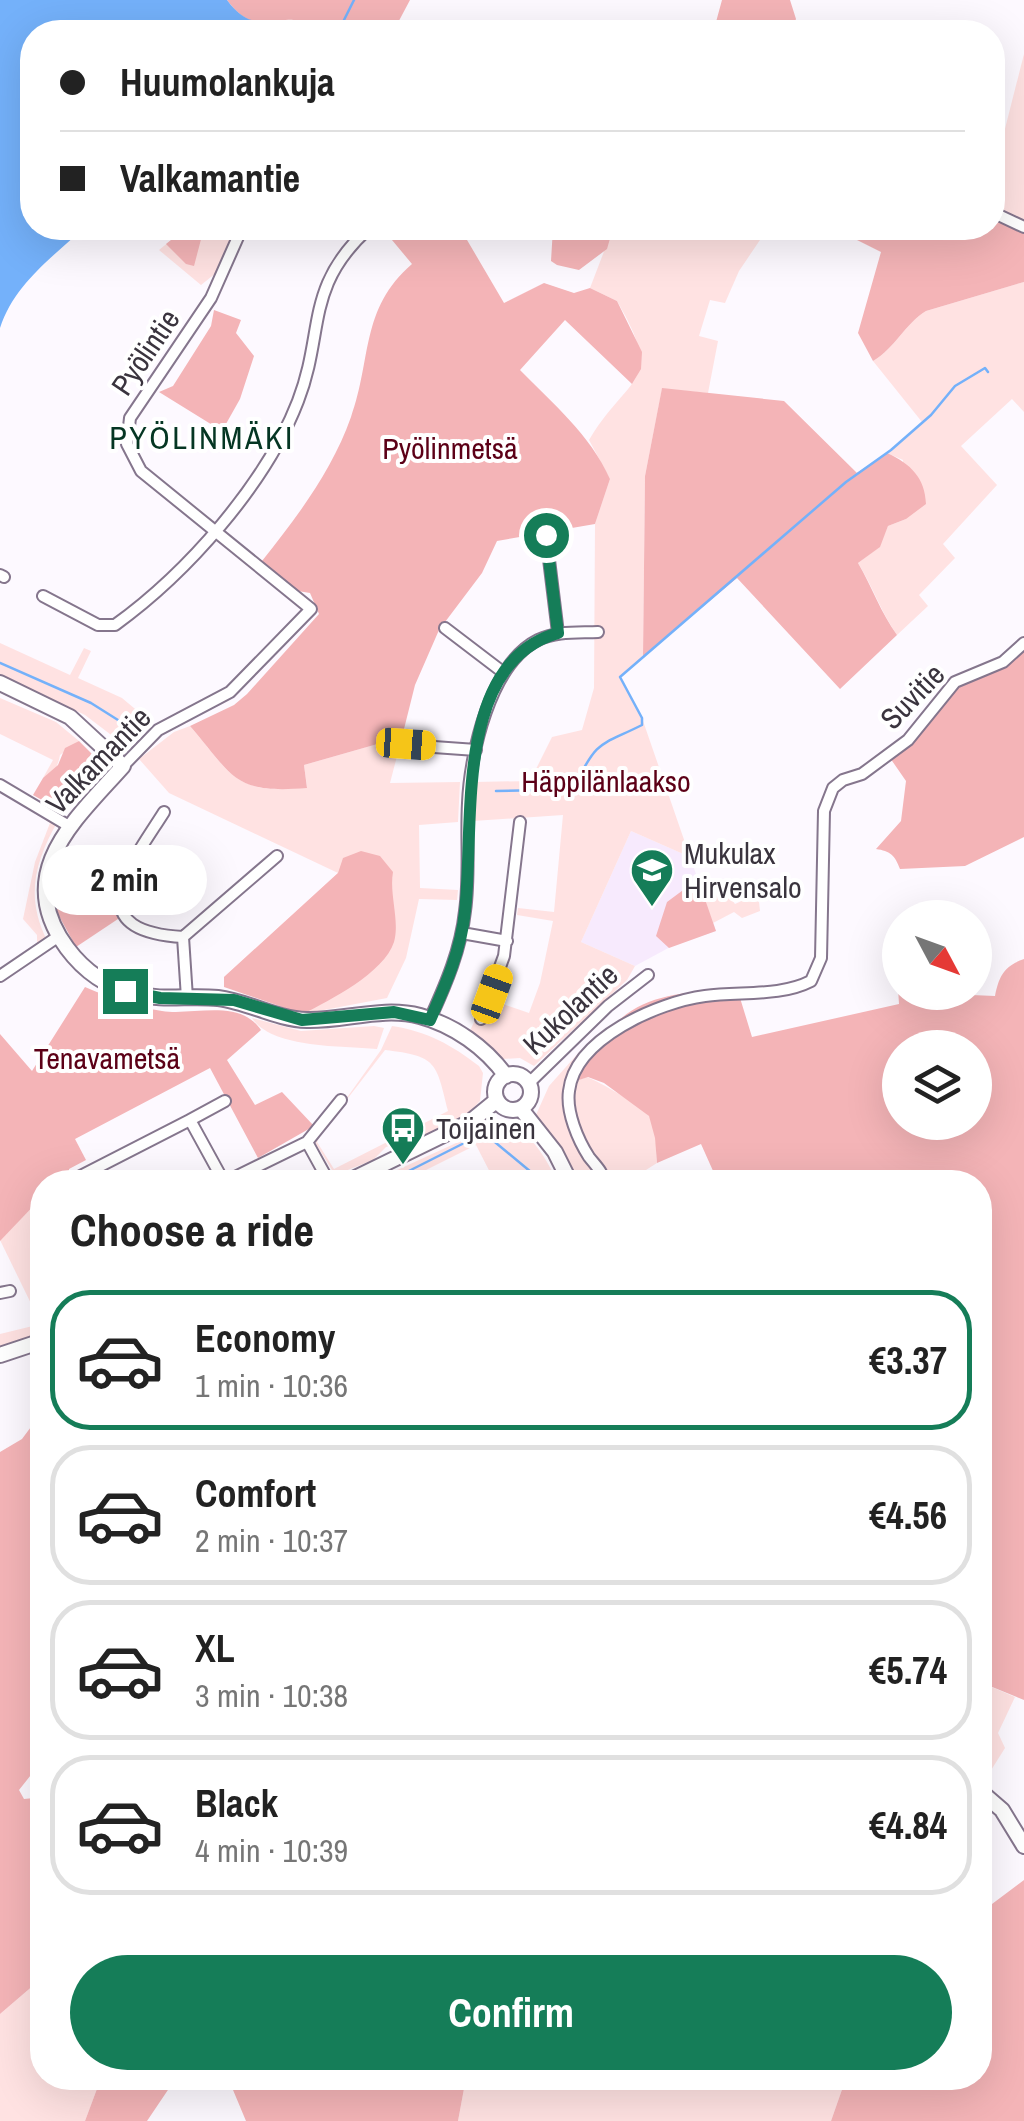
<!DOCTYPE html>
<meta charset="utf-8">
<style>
body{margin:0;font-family:"Archivo Narrow",sans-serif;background:#f2f2f2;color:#222;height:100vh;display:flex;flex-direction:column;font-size:38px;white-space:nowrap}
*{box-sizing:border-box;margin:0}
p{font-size:32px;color:#767676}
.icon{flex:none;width:55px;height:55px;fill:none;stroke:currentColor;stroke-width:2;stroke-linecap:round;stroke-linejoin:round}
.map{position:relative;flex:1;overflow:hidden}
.sheet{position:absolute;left:30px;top:1170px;width:962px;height:920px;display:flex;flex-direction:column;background:#fff;border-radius:40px;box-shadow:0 10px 40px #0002}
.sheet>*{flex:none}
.top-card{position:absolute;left:20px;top:20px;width:985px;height:220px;border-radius:40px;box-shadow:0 10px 40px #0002;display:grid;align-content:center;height:220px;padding:0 40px;background:#fff}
.needle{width:65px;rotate:131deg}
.controls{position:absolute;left:882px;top:900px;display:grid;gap:20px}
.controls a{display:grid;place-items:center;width:110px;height:110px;border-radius:50%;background:#fff;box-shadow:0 10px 40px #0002;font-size:50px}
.end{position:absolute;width:45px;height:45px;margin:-22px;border:12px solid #157d58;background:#fff;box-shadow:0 0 0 5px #fff}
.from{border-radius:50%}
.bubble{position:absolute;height:70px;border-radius:35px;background:#fff;box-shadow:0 10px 40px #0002;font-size:32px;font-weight:800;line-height:70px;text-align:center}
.car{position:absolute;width:30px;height:60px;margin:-30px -15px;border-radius:12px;box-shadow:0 0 8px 2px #0007;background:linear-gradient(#f5c518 24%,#345 0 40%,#f5c518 0 76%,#345 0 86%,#f5c518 0)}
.top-card b{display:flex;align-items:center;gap:35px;height:95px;font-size:38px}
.top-card b+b{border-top:2px solid #e0e0e0}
.top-card i{width:25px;height:25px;background:#222}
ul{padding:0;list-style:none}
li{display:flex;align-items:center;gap:30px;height:140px;margin:0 20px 15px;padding:0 20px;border:5px solid #e0e0e0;border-radius:40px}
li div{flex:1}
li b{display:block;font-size:38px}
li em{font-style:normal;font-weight:800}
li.active{border-color:#157d58}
li>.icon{width:90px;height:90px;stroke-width:1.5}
h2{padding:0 40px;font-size:45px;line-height:120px}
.button{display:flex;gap:20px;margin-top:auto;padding:20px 40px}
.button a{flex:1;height:115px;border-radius:60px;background:#157d58;color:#fff;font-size:40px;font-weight:800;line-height:115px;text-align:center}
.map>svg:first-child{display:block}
.built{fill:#f7eafd}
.green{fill:#ffe2e2}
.forest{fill:#f4b4b7;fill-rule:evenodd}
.water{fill:#74b1fa}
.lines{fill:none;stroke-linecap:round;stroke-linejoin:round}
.stream{stroke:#74b1fa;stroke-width:2.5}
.street-casing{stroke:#85768d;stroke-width:14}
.secondary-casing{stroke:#85768d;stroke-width:18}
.street{stroke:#fff;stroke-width:10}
.secondary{stroke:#fff;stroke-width:14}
.route{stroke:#157d58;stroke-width:12}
.labels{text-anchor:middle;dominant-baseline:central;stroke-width:8;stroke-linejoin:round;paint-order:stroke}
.street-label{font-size:30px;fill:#3a343e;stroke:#fff}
.park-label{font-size:30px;fill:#5c0017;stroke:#fff}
.poi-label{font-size:30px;fill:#3a343e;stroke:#fff;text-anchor:start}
.neighbourhood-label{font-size:32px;letter-spacing:2.5px;fill:#053623;stroke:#fff}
</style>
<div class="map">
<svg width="1024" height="2121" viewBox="0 0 1024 2121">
<rect width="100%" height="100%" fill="#fdf9ff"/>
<path class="built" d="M631 831 690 857 716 931 674 945 635 966 581 942Z"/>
<path class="green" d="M1024 54V227L993 212V176Z
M186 228H236L216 273 201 285 159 250Z
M613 228H740L762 237 739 271 725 303 710 300 699 336 718 341 708 393 662 389 645 476 643 657 620 678 642 718 690 857 631 831 581 942 635 966 627 980 534 1066 520 1058 502 1059 468 1035 475 1020 483 1025 489 1013 496 1012 500 1003 529 1013 540 983 553 921 517 915 518 908 554 912 563 815 473 821 475 782 530 781 552 737 582 730 594 688 595 524 610 479 589 440C628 374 666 385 617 301L590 288Z
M1024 282V412L1012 399 961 446 997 485 943 544 955 558 919 595 928 606 897 635C881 612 873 587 858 563L879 547 888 526 906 519 903 460 887 453 922 422 873 361C895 348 905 324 926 311Z
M0 643 70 675 84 648 91 651 78 678 122 698 153 724 123 744 85 715 0 674Z
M0 698 56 722 79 741 60 755C58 766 54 775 43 778L53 760 0 734Z
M190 726C233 776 234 795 307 787L304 765 402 737 390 783 460 782 458 822 419 825 420 888 458 890 457 900 419 899 406 958 387 998 303 1014 224 986V977L338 873 169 793 139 759 174 732Z
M27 804 58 821C35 861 25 897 47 940L37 945V935L23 919 35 862 50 823 26 806Z
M726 892 735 904 748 898 759 902 760 911 742 918 734 912 713 923 702 893Z
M252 1018 301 1031 374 1026 384 1028 377 1049C340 1046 271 1048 252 1018Z
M392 1026C426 1031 452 1045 479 1066L483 1073 480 1101 466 1116 432 1132 386 1147 373 1160 335 1175 316 1144 315 1138 324 1126 317 1142 334 1169 448 1111C436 1062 437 1056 385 1050L331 1120 381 1050Z
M581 1050 584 1053 566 1099 601 1182H575L562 1151 535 1117 549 1086Z
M587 1077C600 1082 640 1105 649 1116 657 1127 656 1149 657 1163L627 1182H616C590 1155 570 1121 573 1082Z
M502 1122C529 1129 547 1158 557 1182H520L515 1175 495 1182 476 1145 402 1182H371Z
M42 1197V1221L35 1229 42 1243V1336L0 1350V1334L41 1324 0 1240Z
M980 1682 1015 1697 998 1733 1005 1748 983 1783 980 1780Z
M42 1978V2078H101L85 2121H0V2014Z
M466 2078H834L845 2081 831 2121H458Z"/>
<path class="forest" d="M227 0H410L393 32H315C284 0 261 47 227 0Z
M722 0H790L796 19 791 32C763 33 741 35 716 22Z
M993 212 1024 227V282L926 311C905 324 895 348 873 361L858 333 881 252 847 235 850 228H992Z
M186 228H204L194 266 186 264 166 244Z
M382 228H460L504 303 544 283 574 293 590 288 617 301 642 352 641 369 632 384 565 320 520 370C553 404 590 434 610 479L595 524 497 541 482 573 439 630 415 685 402 737 304 765 307 788C233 794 234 777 190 726L234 705 247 694 319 614 310 593 298 591 262 561C297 517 332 471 351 417 372 359 360 309 412 264Z
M553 228H613L607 249 579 270 557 265 551 261Z
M214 310 241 320 236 333 254 356 240 399 222 431 159 392 173 386 211 326Z
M662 388 784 401 857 473 887 453C911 464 925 478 926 504L906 519 888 526 880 547 858 563C872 587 881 613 897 635L840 689 737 578 643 657 645 476Z
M1024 643V837L965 866 900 869C895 855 890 851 876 849L901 821 906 781 888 755 955 682 1003 662Z
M79 741 105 767 63 812 33 795 43 778 58 765 65 748Z
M361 851 380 856 393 872C389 894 400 921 394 942 384 973 330 1000 303 1014L224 987V977L338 873 343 858Z
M57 869 117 880 114 899 121 917 76 947 53 905Z
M698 879 716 931 669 948 656 936 667 902Z
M1024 959V1700L980 1682V1182H718L701 1144 657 1163 655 1138 649 1116 604 1083 588 1077 573 1082C621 999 646 995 737 988L752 1037 899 1004 897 973H900V992L995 996C999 976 1004 966 1024 959ZM900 1048H975V1122H900Z
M85 987C110 998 135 1007 162 1011 193 1016 239 998 261 1030L227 1060 255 1105 282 1092 314 1126 258 1158 210 1068 75 1139 86 1160 69 1169V1178L63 1182H42V1197L0 1241V1034L32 1071Z
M42 1412V1761L19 1790 24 1799 34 1798 42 1791V1978L0 2014V1452L22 1439Z
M1024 1880V2121H831L845 2081 834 2078H980V1913Z
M101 2078H176L147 2121H85Z
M228 2078H466L458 2121H246Z"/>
<path class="water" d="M0 0H227C254 37 273 13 308 25L312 32H32V228H84C51 258 14 285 0 328Z"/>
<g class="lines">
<path class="stream" d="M338 32 354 0
M0 663 91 703 137 732
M496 791 545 790 576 783C598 739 600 746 642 725V718L620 677 846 482 891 450 931 415 955 386 985 368 988 372
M387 1182 484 1133 543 1182"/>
<g class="street-casing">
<path id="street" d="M992 212 1024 227
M546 535 558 633
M0 575 4 577
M43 596 98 625H115C187 573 266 484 298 401 325 331 304 287 369 228
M445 628 504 673
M406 745 476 750
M123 766 158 730 230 692 311 609 141 471 127 444 130 418 211 298 242 228
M0 785 69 826
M164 812C132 863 75 931 183 937
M462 933 507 941
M0 976 59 936
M187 998 183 937 277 856
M430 1019C446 984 461 949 465 911 470 875 466 839 468 803 470 754 490 664 538 640 556 631 578 633 598 632
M481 1019 504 956 520 822
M529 1083 608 1006 648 975
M190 1120 225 1101
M307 1142 341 1100
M69 1182 190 1120 224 1182
M225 1182 307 1142 329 1182
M605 1182C602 1171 596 1166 589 1157 578 1140 566 1112 569 1091 575 1038 659 1002 705 996 740 991 780 997 811 981L821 958 824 811 833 788 843 780 862 774 908 740 955 682 1003 662 1024 643
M0 1293 10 1291"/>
</g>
<g class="secondary-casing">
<path id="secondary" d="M0 683 70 717 123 766C75 820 12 873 67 948 84 971 107 987 135 994 163 1001 190 995 218 998 249 1002 276 1019 307 1020 345 1021 382 1006 420 1016 454 1025 486 1048 506 1076
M495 1092a18 18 0 1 1 36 0a18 18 0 1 1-36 0Z
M521 1109 555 1152 570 1182
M347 1182 470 1122 497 1100
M0 1355 42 1341
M980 1791 1002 1810 1024 1846"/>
</g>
<use href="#street" class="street"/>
<use href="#secondary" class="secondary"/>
</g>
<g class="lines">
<path class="route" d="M125 991 160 998 234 1000 302 1020 394 1012 430 1020C446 984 461 950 465 911 475 828 452 663 558 633L546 535"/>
</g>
<defs>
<g id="school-pin" transform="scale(2.25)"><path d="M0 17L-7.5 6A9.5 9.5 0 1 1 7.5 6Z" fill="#157d58" stroke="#fff"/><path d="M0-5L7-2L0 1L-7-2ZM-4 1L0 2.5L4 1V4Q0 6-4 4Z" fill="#fff"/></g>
<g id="bus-pin" transform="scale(2.25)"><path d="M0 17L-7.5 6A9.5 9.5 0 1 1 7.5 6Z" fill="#157d58" stroke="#fff"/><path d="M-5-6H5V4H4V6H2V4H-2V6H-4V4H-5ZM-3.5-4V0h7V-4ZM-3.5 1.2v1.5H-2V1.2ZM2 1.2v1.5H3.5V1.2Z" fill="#fff"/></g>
</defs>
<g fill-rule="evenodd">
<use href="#school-pin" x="652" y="870"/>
<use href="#bus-pin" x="403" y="1128"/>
</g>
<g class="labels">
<g class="street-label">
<text transform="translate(145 352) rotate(-56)">Pyölintie</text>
<text transform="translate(912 696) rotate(-46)">Suvitie</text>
<text transform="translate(98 760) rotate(-46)">Valkamantie</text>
<text transform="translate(570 1009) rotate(-43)">Kukolantie</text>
</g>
<g class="park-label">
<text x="450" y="448">Pyölinmetsä</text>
<text x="606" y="781">Häppilänlaakso</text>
<text x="107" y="1058">Tenavametsä</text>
</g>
<g class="poi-label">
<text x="684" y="853">Mukulax<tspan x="684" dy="34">Hirvensalo</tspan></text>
<text x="436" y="1128">Toijainen</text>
</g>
<g class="neighbourhood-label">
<text x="202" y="437">PYÖLINMÄKI</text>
</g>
</g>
</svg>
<div class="controls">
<a><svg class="needle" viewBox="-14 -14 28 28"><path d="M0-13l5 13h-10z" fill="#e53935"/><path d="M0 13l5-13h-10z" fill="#767676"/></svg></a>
<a><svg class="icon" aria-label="layers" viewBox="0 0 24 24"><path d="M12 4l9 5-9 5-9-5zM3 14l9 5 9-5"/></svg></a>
</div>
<i class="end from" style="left:546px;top:535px"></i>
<i class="end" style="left:125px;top:991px"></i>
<div class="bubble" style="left:42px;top:845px;width:165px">2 min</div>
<i class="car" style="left:406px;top:744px;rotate:94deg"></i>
<i class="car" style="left:492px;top:994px;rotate:20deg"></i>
<div class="top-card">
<b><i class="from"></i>Huumolankuja</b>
<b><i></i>Valkamantie</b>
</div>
<section class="sheet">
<h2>Choose a ride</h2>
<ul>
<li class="active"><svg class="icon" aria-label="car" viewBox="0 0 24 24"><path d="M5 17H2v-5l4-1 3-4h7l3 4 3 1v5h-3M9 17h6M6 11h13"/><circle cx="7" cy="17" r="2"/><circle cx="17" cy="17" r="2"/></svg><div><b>Economy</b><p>1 min · 10:36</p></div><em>€3.37</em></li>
<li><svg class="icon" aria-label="car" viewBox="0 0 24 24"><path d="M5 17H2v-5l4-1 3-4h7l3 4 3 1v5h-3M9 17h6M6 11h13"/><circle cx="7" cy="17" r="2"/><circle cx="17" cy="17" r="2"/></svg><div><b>Comfort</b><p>2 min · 10:37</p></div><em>€4.56</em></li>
<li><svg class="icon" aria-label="car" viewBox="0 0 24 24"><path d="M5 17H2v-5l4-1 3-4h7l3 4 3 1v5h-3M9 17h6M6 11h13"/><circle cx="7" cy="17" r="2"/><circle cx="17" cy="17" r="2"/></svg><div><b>XL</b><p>3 min · 10:38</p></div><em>€5.74</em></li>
<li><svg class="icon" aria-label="car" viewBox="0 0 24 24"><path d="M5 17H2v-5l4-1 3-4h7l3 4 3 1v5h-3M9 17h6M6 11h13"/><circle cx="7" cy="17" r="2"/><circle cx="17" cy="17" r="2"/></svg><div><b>Black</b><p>4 min · 10:39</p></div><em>€4.84</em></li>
</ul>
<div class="button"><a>Confirm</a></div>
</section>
</div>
